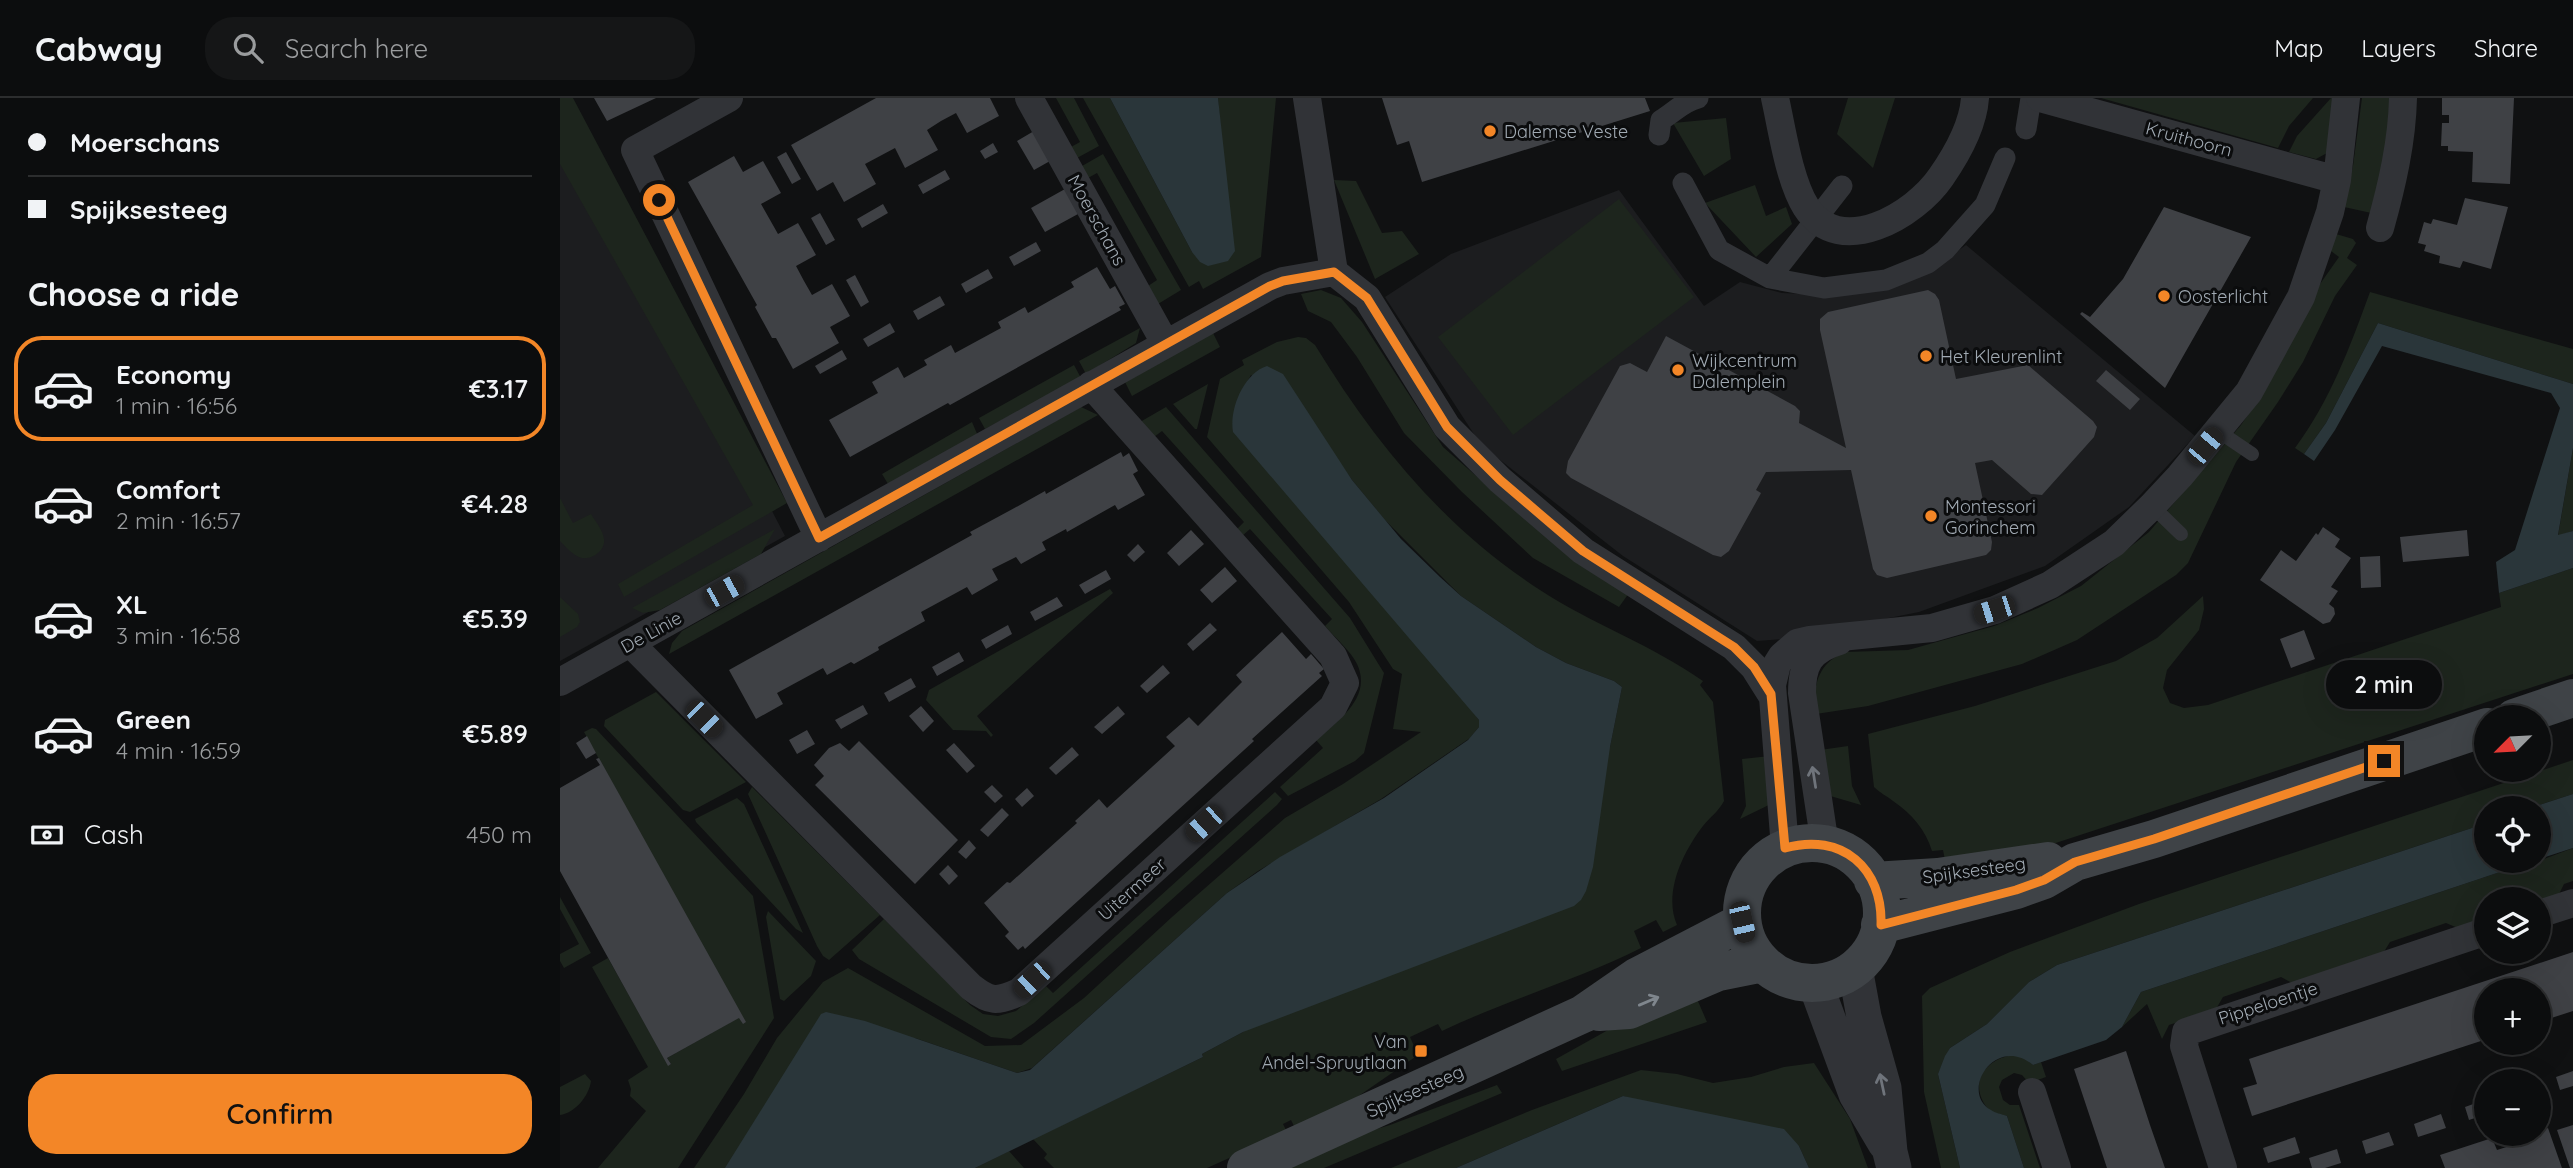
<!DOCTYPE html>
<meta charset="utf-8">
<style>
body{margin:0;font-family:Quicksand,sans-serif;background:#151617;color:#f1f3f6;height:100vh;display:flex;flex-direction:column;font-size:26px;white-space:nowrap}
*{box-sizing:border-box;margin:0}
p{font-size:23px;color:#9a9c9e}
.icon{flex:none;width:38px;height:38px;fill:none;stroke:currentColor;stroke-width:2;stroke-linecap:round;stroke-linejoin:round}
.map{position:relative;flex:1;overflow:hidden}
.panel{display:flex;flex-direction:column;background:#0c0d0e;width:560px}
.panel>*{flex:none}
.banner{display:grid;align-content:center;height:154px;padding:0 28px;background:#0c0d0e}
.needle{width:46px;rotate:246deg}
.tools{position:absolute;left:1914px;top:607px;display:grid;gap:14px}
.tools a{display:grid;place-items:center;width:77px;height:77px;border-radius:50%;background:#0c0d0e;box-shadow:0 7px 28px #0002,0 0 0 2px #2c2d2e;font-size:35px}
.end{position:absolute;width:32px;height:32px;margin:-16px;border:9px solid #f38627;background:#111;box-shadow:0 0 0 4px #111}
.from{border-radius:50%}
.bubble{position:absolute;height:49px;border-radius:24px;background:#0c0d0e;box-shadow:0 7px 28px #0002,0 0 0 2px #2c2d2e;font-size:23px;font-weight:600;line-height:49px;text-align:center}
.car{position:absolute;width:21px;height:42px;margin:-21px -10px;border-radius:9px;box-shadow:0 0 5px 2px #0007;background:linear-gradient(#222 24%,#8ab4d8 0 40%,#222 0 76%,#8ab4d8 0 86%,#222 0)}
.banner b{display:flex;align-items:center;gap:24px;height:66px;font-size:26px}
.banner b+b{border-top:2px solid #2c2d2e}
.banner i{width:18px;height:18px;background:#f1f3f6}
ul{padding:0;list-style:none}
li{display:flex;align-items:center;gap:21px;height:105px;margin:0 14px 10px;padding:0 14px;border:4px solid transparent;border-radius:28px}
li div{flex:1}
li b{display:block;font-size:26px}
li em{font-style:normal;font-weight:600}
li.selected{border-color:#f38627}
li>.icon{width:63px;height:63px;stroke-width:1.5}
h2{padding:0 28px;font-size:32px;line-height:84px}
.pay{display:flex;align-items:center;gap:18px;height:77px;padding:0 28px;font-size:26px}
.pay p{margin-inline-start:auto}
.action{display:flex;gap:14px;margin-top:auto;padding:14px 28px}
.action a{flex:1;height:80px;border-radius:28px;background:#f38627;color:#111;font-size:28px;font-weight:600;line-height:80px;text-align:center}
header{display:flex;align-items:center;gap:42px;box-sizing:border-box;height:98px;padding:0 35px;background:#0c0d0e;border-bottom:2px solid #2c2d2e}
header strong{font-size:33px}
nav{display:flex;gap:38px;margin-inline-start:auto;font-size:24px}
.search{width:490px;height:63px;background:#151617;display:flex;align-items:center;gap:18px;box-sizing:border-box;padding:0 24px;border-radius:28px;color:#9a9c9e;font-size:26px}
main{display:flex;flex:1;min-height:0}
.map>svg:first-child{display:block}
.built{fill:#1c1d1f}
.green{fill:#1d251d}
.water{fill:#2a363a}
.building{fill:#3f4145}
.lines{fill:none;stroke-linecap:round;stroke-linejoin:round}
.service{stroke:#313337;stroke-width:14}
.pedestrian{stroke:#313337;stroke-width:21}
.minor{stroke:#313337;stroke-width:28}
.tertiary{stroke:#313337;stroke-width:35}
.secondary{stroke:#3f4347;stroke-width:38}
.oneway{stroke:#6f747b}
.oneway2{stroke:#7f868d}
.route{stroke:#f38627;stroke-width:9}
.poi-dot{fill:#f38627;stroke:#0b0c0d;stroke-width:2.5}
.labels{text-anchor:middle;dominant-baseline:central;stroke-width:6;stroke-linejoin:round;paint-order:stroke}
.poi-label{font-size:18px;fill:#a1aab3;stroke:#0b0c0d;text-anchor:start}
.street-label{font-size:18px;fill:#a1aab3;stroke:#0b0c0d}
</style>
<header>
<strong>Cabway</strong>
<div class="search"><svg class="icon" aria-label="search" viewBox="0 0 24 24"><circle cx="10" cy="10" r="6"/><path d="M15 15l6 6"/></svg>Search here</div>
<nav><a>Map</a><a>Layers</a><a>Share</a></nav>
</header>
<main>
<section class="panel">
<div class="banner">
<b><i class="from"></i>Moerschans</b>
<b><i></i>Spijksesteeg</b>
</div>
<h2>Choose a ride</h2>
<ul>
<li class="selected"><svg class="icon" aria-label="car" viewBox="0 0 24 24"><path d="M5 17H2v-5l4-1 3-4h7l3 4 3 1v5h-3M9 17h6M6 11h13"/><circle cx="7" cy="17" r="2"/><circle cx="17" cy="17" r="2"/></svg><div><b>Economy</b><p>1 min · 16:56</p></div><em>€3.17</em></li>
<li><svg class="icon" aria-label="car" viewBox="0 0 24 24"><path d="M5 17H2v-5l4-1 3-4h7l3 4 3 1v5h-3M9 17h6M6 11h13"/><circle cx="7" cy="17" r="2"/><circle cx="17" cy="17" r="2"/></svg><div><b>Comfort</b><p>2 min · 16:57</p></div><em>€4.28</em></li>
<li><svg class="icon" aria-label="car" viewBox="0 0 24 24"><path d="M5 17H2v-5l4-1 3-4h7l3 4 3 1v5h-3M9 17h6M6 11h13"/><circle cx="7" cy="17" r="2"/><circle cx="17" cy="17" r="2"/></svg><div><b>XL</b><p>3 min · 16:58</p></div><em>€5.39</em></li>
<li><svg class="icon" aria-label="car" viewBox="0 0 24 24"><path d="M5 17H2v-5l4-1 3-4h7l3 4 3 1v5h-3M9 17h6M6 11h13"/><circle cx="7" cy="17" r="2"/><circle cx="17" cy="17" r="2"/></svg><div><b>Green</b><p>4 min · 16:59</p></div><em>€5.89</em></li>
</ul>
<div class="pay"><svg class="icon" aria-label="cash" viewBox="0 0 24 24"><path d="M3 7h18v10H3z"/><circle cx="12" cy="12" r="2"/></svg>Cash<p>450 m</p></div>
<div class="action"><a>Confirm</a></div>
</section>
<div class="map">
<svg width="2013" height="1070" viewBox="0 0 2013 1070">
<rect width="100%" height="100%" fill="#101112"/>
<path class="built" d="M0 6 225 438 0 563Z
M1059 92 1144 208 1180 184 1222 195 1268 197 1370 173 1406 147 1635 338 1569 409 1485 468 1359 514 1223 541 1197 543 1063 458 921 347 825 199 891 156Z"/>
<path class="green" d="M0 0H13L227 405 64 499 58 486 193 407 0 66Z
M496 0H514L539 48 517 60 511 49 520 44Z
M523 0H550L632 154 662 43 658 0H716L701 159 643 191 639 183 629 189Z
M1288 0H1335L1313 70 1277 36Z
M1541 0H1753L1729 28 1718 50Z
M1771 0H1773L1767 55 1756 61 1729 54 1737 38Z
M1802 0H1833L1816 116 1784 109 1793 68Z
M1166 20 1171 61 1144 78 1113 25Z
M543 56 621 192 598 206 588 188 597 182 537 75 528 80 522 68Z
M774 82 796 83 822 135 842 133 859 156 815 181Z
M1195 87 1206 118 1226 109 1232 126 1196 159 1145 105Z
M1059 101 1134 199 953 337 878 239Z
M1776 136 1793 141 1796 145 1787 160 1797 167 1775 198 1743 264 1718 304 1676 364 1628 465 1616 477 1517 542 1462 566 1308 608 1256 616C1252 588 1258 565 1285 554L1348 552 1434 528 1478 510 1521 488 1589 434 1681 327 1705 292 1760 186 1779 159 1771 153Z
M761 192 781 200 802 224 883 349 978 432 1069 495 1059 509 973 460 902 394 844 335 797 259 771 224 748 213 741 196Z
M1810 194 2013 251V286L1818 225 1766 325 1744 356 1735 350C1770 303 1790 249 1810 194Z
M580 230 576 245 526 276 519 263Z
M653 235 660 249 572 298 565 284Z
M738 239 746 240 755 247C815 345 883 429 980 492 1032 526 1092 547 1143 583L1140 587 1153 604 1164 703C1159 713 1150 719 1143 728 1123 754 1103 795 1117 827L1103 834 1096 822 1074 833 1081 850C1017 882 947 902 882 933L878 926 850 939 858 957 787 1006 735 1030 731 1022 723 1026 727 1034 647 1070H494L484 1060 487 1056 473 1041 643 959 642 956 683 934 1050 649 1062 589 1054 583 1006 565 976 549 901 498 825 422 792 382 760 336 691 277 677 303 919 622V629L910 640 821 701 698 773 667 795 472 970 457 975 355 940 166 1070H134L184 996 217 940 263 884 288 870 425 948 461 947 524 900 612 819 725 720 783 686 861 634 833 631 842 576 833 571 789 504 647 339 660 281 684 267 682 262 717 244Z
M514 267 521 280 425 331 419 320Z
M648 286 637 331H635L613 306Z
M521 309 538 317 109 556 112 545 122 533Z
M606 309 790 520 824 575 804 655 795 663 728 698 720 689 763 650 756 642C777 623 813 600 797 566 790 552 775 540 765 528L772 521 690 431 682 438 677 431 684 424 602 333 594 339 580 324Z
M412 324 418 338 328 386 322 376Z
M2013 350V433L1998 438Z
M0 400 13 425 31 416C35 423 43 432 44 441 46 454 28 465 17 458 11 455 5 448 0 443Z
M215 431 201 456 100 512 83 515 72 510Z
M2013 470V576L1471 753 1386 767 1383 752 1372 753C1365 731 1352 716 1333 703 1327 698 1320 695 1314 689L1308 636 1415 608 1556 563 1597 540 1643 498 1644 511 1639 532 1607 572 1603 590 1610 605 1624 610 1648 607 1941 509 1939 495Z
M550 491 553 495 417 618 433 637 431 639 426 633 393 632 366 602 369 592Z
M0 499 18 516 20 524 17 529 0 539Z
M96 594 186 684 130 714 123 712 44 628 45 622Z
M32 630 36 631 193 798 214 920 118 1070H38L86 1013 70 998 71 991 68 982 88 969 32 869 48 860 108 967 111 966 107 960 180 919 183 925 185 924 24 634Z
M1288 648 1292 688 1301 707 1267 697 1260 652Z
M1210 658 1215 704 1180 721 1186 708 1182 661Z
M2013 662V696L1970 710H1927V725L1497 867 1469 884 1427 926 1390 950 1378 976 1400 1070H1381L1364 994 1362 898 1370 890 1450 854 1579 806Z
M192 689 320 817 269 862 263 858 257 848 188 696Z
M715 694 722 701 717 707 474 925 451 941 431 939 299 861 292 852 324 821 410 907 423 916 438 918 456 913 486 888 493 895Z
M177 700 184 706 243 835 236 831 136 724 135 721Z
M2013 750V783L2004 786 1998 798 1979 802H1927V822L1900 831 1886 825 1830 844 1822 857 1734 886 1721 879 1663 899 1656 911 1609 927 1602 941 1587 906 1562 929 1581 894 1973 763H1979Z
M0 799 31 855 4 870 0 863V856L19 846 0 811Z
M208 813 256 863 251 878 224 903 220 901 206 819Z
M1134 894 1147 924 1002 973 996 961 1075 917Z
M1453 957 1463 959 1473 967 1481 964 1486 979 1469 985 1462 977 1454 975 1442 982 1439 989 1443 1002 1450 1007H1459L1480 1070H1464L1447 1018C1442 1017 1435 1015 1431 1013 1426 1010 1423 1004 1421 999 1413 977 1431 960 1453 957Z
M1254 965 1290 1021 1308 1070H1249L1239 1048 1063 998 896 1070H831L972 1012 1081 972 1117 976 1153 985 1191 979 1224 969Z
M25 976 31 983C29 998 15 1015 0 1017V989Z
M937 987 942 995 764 1070H723L793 1038 830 1027Z
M449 1053 464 1070H415Z"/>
<path class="water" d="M550 0H658L675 153 668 163 648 168 640 164 632 154Z
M1818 225 2013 286V350L1998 437 2013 433V470L1939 495 1936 464 1955 452 2000 310 1991 295 1822 248 1775 332 1754 363 1744 356 1766 325Z
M707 268 723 276 792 382 841 441 880 479 901 498 976 549 1006 565 1054 583 1062 589 1050 649 1033 769 1026 793 1021 802 1014 808 683 934 642 956 643 959 415 1070H165L261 916 266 914 305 923 457 975 470 972 667 795 720 759 824 700 908 642 919 629V622L673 334C669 311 684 275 707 268Z
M2013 696V750L1979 761V710H1970Z
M1927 725V763H1973L1581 894 1562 929 1546 942 1473 967C1435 936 1399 994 1431 1012 1435 1015 1442 1016 1447 1018L1464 1070H1400L1378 976 1385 958 1390 950 1427 926 1469 884 1497 867Z
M1063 998 1224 1031 1239 1048 1249 1070H896Z"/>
<path class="building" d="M34 0H96L47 23Z
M316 0H430L439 18 407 35 396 15 381 23 367 32 378 52 345 70 335 50 305 66 316 86 284 104 273 84 257 93 231 47Z
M822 0H1085L1090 13 862 84 849 43 837 47Z
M1882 0H1954L1950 86 1912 84 1913 54 1888 53V48H1881L1882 25H1889V17H1882Z
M474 33 490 63 474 72 457 43Z
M433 45 438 54 425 61 420 53Z
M226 54 241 81 232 86 217 59Z
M174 58 183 74 203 63 221 95 201 106 218 136 238 125 256 157 236 168 244 183 252 197 272 186 290 218 270 229 279 245 233 271 216 240H212L195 209 197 207 128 84Z
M385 72 390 81 363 96 358 87Z
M505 91 518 116 485 134 471 110Z
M1905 100 1948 109 1931 171 1903 163 1900 170 1879 165 1880 158 1864 153 1866 147 1858 145 1864 124 1871 126 1873 121 1897 127Z
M323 106 328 115 302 130 297 121Z
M1604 109 1691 139 1605 290 1520 216 1522 214 1530 219 1563 181Z
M260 115 275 142 266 147 251 120Z
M476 144 481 153 454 168 449 159Z
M537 169 550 191 555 188 565 206 559 209 561 212 390 307 388 305 290 359 269 322 318 295 312 284 338 269 344 280 367 267 364 262 366 261 391 247 395 255 441 230 438 224 465 209 468 215 514 189 511 184Z
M428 171 433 180 406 195 401 186Z
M295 177 309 204 301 209 286 182Z
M1368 192 1375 196 1379 202 1396 281 1468 267 1533 323 1537 329 1534 339 1482 397 1471 396 1432 362 1415 365 1432 444 1431 452 1426 457 1327 480 1317 477 1313 471 1291 372 1206 374 1196 392 1201 395 1200 397 1169 453 1161 459 1153 457 1011 380 1006 375 1008 363 1060 268 1070 265 1087 274 1106 238 1235 308 1240 313 1239 325 1286 350 1260 232V221L1268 214Z
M380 198 385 207 358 222 353 213Z
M330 225 335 234 308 249 303 241Z
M282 252 287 261 260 276 255 268Z
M1546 272 1580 301 1570 312 1536 283Z
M561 354 563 359 569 355 578 373 573 376 585 397 558 412 555 407 507 434 506 431 482 444 486 452 461 466 456 459 432 471 438 482 412 497 407 489 361 514 365 523 318 549 319 552 294 566 291 564 267 577 263 570 217 595 223 606 196 621 169 572 412 437 410 434 460 407 485 393 486 396Z
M1763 429 1780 441 1775 449 1791 460 1771 489 1778 493 1769 506 1774 510 1775 516 1770 524 1763 526 1700 482 1721 452 1736 463 1756 435 1758 437Z
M631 432 644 446 619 468 607 455Z
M1907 432 1909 458 1843 464 1840 439Z
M578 446 585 454 574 464 567 457Z
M1820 458 1821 489 1801 490 1800 459Z
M665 469 677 483 652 505 640 492Z
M546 472 551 481 525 496 519 487Z
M497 499 503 508 475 523 470 514Z
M650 525 657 532 633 553 627 546Z
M448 527 452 536 426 551 421 542Z
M1744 532 1755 561 1731 570 1720 541Z
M722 534 746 561 751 556 764 571 759 575 762 578 692 641 694 643 465 851 463 848 458 852 445 838 449 834 424 805 447 784 450 785 517 725 515 723 539 701 547 710 592 669 615 648 606 639 629 619 638 628 682 584 676 577Z
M399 554 404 563 377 578 372 569Z
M603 567 610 575 587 595 580 588Z
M351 580 356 589 329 604 324 595Z
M303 607 308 616 281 631 275 622Z
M361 608 374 623 363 634 349 618Z
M558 608 565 616 542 636 534 629Z
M247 632 255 646 237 656 229 642Z
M27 638 36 655 26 661 16 645Z
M299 643 398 742 355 786 255 687 264 678 254 667 269 650 280 645 289 653Z
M394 645 415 668 407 675 386 652Z
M512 649 519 657 496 677 489 670Z
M39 660 186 924 183 926 179 920 107 960 111 966 108 968 0 773V690L40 667 36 661Z
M432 687 443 698 435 705 424 694Z
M467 690 474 698 462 709 455 701Z
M442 710 449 717 428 739 420 732Z
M409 742 416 750 406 761 398 754Z
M388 767 398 778 389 787 379 776Z
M2013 854V913L1979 924V892H1927V941L1692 1018 1683 990 1697 986 1689 961Z
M1566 953 1590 1027 1605 1070H1547L1514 971Z
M2013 973V988L2000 992 1996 979Z
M1927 1001V1016L1909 1022 1905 1009Z
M1881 1016 1886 1030 1858 1039 1854 1026Z
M2013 1027V1070H2010L1997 1032Z
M1988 1030 2002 1070H1885L1880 1057 1932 1040 1937 1052 1962 1044 1961 1039 1979 1036V1033Z
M1829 1034 1834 1047 1806 1056 1802 1043Z
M1735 1039 1740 1055 1708 1065 1703 1050Z
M1777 1051 1781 1065 1765 1070H1752L1749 1060Z"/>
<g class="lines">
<path class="service" d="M1658 333 1692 356
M1592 408 1621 436"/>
<path class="pedestrian" d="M1466 31 1471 0
M1099 37 1101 22C1115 14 1122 4 1138 0
M1123 85 1159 152 1210 180 1264 190 1326 182 1368 165 1385 152 1425 107 1445 60
M1210 180 1282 88"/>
<path class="minor" d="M169 0 75 52 259 440
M469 0 605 245
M747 0 774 174 807 200 887 329 940 382 1023 453 1174 549 1194 569 1211 596
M1215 0C1222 31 1229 82 1246 109 1280 162 1355 117 1381 79 1397 56 1413 28 1415 0
M1480 0 1777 82
M1820 130C1832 87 1842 44 1843 0
M70 545 411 889C430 904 437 904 459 894L773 609 785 585 773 558 531 287
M0 584 710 188 723 183 774 174
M1265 747 1242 595C1242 567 1249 552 1279 543
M1225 750 1212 587 1217 566 1222 558 1237 545 1250 542 1372 530 1435 512 1490 487 1554 445 1592 408 1620 378 1689 294 1741 199 1770 114 1777 82 1786 0
M1979 816 2013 805
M1472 994 1497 1070
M1663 1070 1624 948 1626 934 1927 833"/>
<path class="tertiary" d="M1295 870 1304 919 1324 990 1330 1054 1334 1070
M1255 885 1296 996 1325 1045"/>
<path class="secondary" d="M1954 620 2013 600
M1182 815a70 70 0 1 1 140 0a70 70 0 1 1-140 0Z
M1313 783 1378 779 1488 763
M1320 827 1456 792 1484 782 1515 764 1594 741 1927 629
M1039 914 1069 912 1158 874 1203 865
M686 1070 1023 916 1078 878 1182 824"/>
</g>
<defs><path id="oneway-shaft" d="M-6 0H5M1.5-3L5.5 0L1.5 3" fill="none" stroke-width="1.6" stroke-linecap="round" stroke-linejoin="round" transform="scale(1.75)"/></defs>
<g class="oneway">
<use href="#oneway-shaft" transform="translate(1254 679) rotate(-99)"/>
<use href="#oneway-shaft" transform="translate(1322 986) rotate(-102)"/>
</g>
<use class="oneway2" href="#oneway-shaft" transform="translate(1089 903) rotate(-23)"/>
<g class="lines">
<path class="route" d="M99 102 259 440 710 188 723 183 774 174 807 200 887 329 940 382 1023 453 1174 549 1194 569 1211 596 1225 750C1282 734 1323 770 1321 827L1456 792 1484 782 1515 764 1594 741 1824 663"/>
</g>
<g class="poi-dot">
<circle cx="930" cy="33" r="7"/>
<circle cx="1604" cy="198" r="7"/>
<circle cx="1366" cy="258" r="7"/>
<circle cx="1118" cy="272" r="7"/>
<circle cx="1371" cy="418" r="7"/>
<rect x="854" y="946" width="14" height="14" rx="3.5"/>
</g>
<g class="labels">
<g class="poi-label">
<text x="944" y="33">Dalemse Veste</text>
<text x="1618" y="198">Oosterlicht</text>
<text x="1380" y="258">Het Kleurenlint</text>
<text x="1132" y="262">Wijkcentrum<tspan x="1132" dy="21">Dalemplein</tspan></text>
<text x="1385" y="408">Montessori<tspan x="1385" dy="21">Gorinchem</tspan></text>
<text x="847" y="943" text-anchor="end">Van<tspan x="847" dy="21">Andel-Spruytlaan</tspan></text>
</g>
<g class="street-label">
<text transform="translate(1629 41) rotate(15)">Kruithoorn</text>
<text transform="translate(537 122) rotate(61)">Moerschans</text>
<text transform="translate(91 534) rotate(-29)">De Linie</text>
<text transform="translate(1414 772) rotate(-8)">Spijksesteeg</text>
<text transform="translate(572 791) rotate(-42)">Uitermeer</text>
<text transform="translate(1708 905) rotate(-18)">Pippeloentje</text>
<text transform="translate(855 993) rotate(-24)">Spijksesteeg</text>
</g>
</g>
</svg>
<div class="tools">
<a><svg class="needle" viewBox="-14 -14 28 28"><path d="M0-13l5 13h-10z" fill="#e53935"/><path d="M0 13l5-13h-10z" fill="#9a9c9e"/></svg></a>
<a><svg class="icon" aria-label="locate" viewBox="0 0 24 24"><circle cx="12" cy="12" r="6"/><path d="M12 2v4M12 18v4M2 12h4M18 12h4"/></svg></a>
<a><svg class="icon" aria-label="layers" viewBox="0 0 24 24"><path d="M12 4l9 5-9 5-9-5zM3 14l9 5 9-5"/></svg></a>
<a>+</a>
<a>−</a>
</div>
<i class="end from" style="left:99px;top:102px"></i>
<i class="end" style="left:1824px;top:663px"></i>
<div class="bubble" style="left:1766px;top:562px;width:116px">2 min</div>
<i class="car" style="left:1645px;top:348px;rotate:40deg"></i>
<i class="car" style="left:164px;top:493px;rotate:61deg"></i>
<i class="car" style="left:1434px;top:512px;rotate:252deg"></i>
<i class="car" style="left:144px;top:621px;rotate:135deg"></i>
<i class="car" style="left:644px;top:726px;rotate:228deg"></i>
<i class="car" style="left:1182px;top:824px;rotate:167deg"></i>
<i class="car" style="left:472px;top:882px;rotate:227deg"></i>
</div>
</main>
